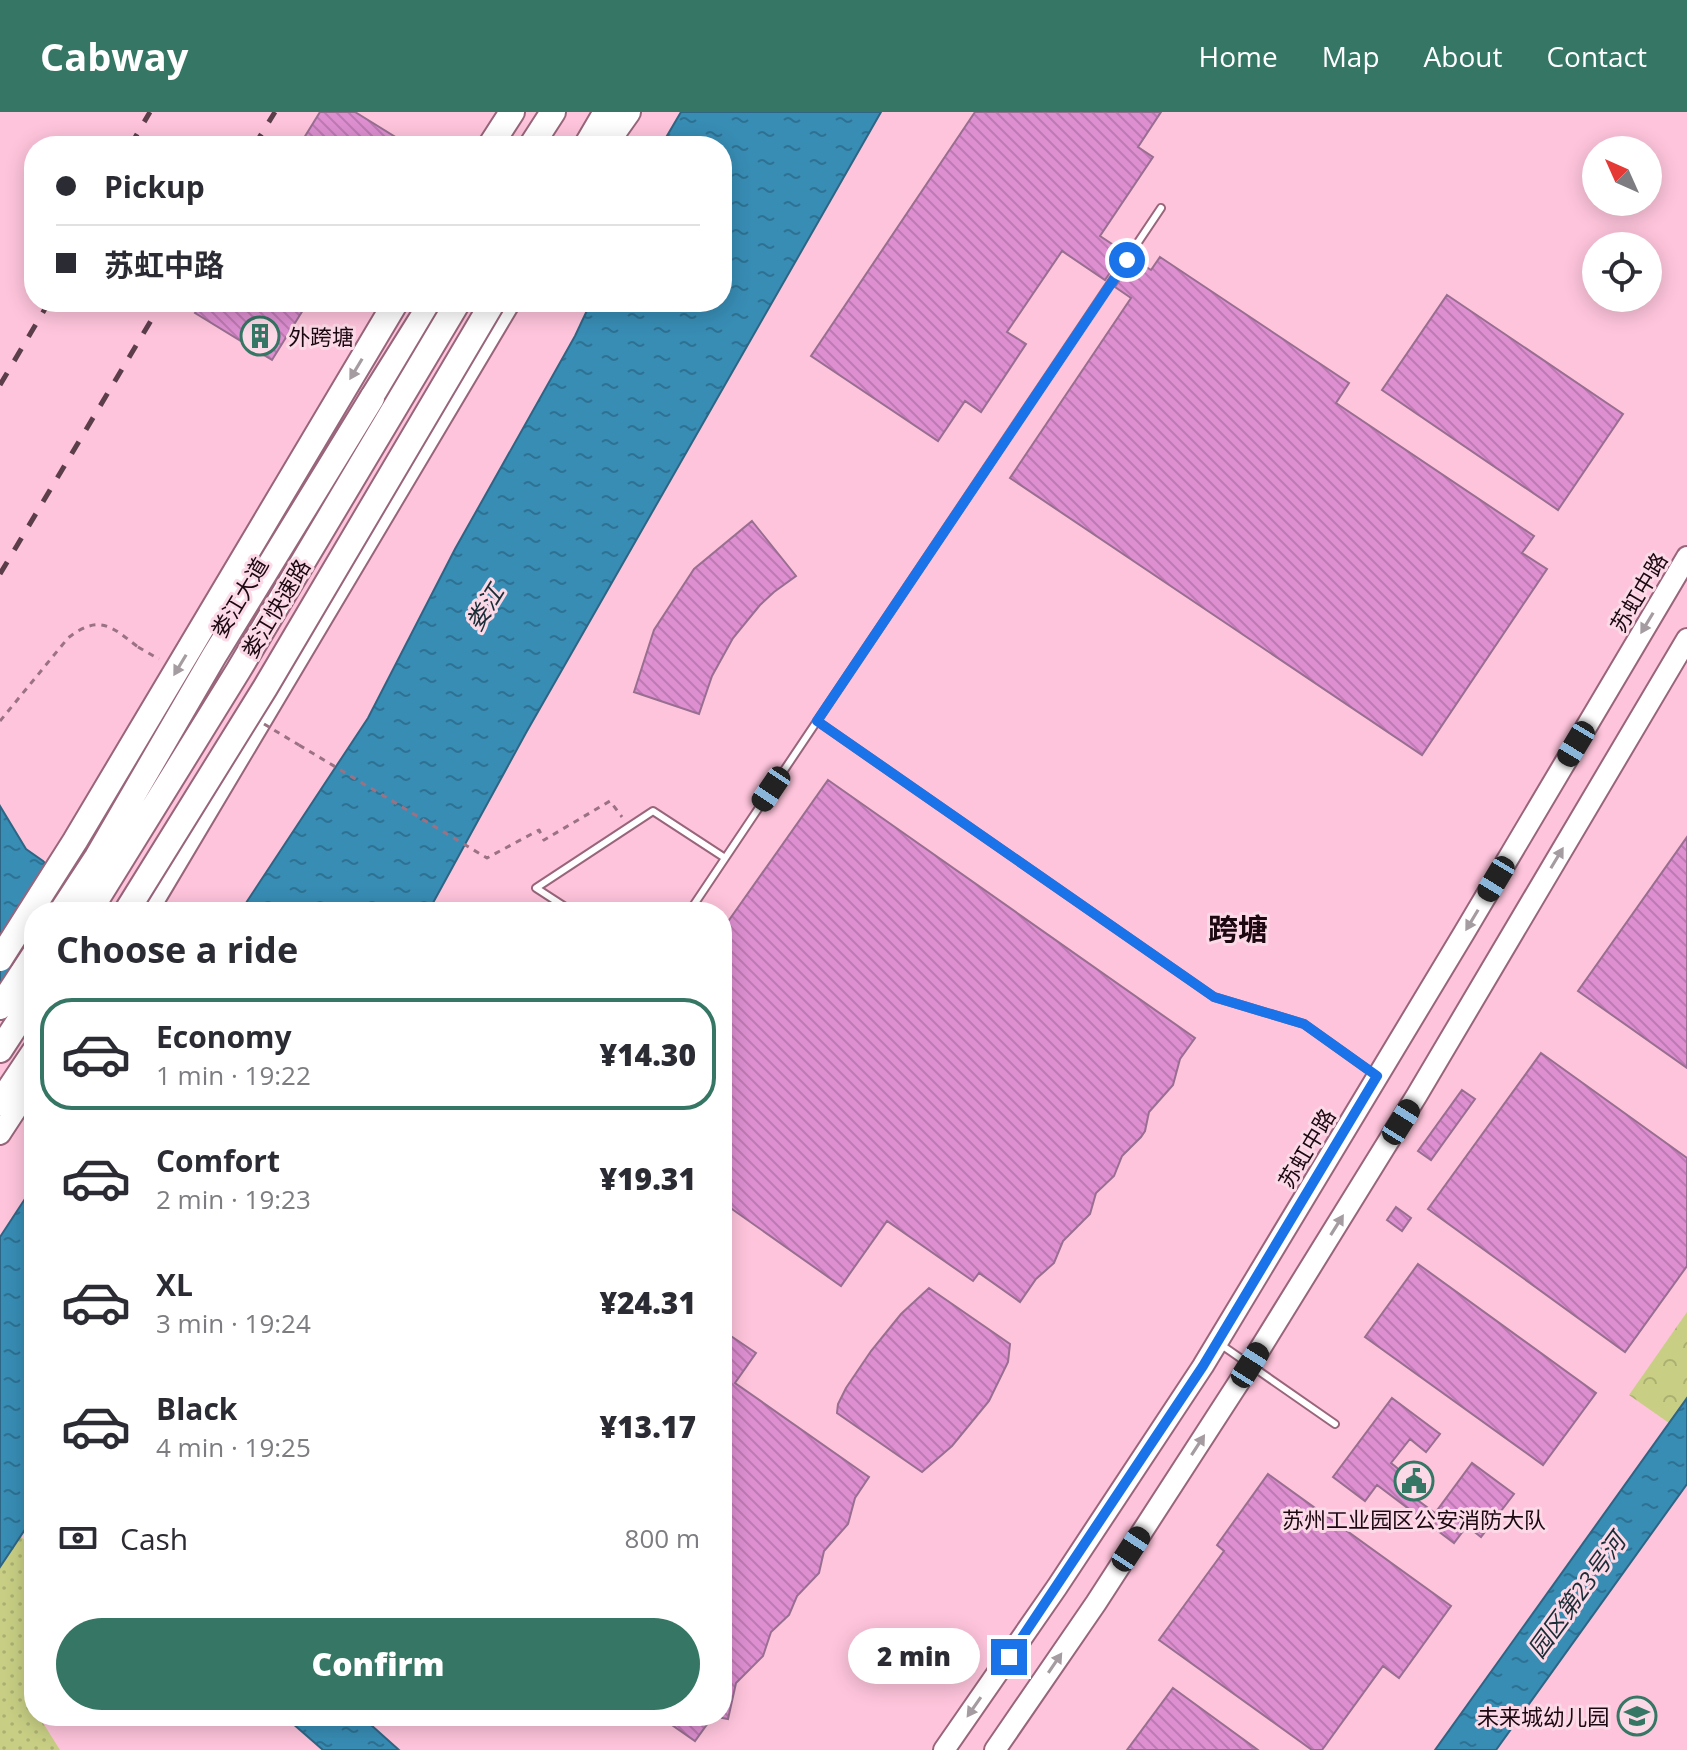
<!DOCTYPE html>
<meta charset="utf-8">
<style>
body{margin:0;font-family:"Open Sans","Noto Sans SC",sans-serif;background:#f7f7f7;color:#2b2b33;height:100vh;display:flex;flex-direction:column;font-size:30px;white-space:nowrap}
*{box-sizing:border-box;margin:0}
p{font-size:26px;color:#7c7c81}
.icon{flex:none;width:44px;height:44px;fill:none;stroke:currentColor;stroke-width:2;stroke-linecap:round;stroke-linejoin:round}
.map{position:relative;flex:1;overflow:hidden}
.side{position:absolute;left:24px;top:790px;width:708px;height:824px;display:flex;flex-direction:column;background:#fff;border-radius:32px;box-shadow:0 4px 20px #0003}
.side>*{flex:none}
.banner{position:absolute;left:24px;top:24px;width:708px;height:176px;border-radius:32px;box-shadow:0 4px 20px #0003;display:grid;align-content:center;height:176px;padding:0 32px;background:#fff}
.needle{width:52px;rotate:315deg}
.buttons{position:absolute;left:1582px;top:24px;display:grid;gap:16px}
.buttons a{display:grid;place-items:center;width:80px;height:80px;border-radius:50%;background:#fff;box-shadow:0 4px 20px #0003;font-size:40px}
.end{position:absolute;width:36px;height:36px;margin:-18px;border:10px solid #1a73e8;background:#fff;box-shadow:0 0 0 4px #fff}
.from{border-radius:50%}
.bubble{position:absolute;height:56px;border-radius:28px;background:#fff;box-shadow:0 4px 20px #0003;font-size:26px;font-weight:800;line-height:56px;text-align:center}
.car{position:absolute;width:24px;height:48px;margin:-24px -12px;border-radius:10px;box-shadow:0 0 6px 2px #0007;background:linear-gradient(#222 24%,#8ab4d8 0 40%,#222 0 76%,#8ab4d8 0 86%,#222 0)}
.banner b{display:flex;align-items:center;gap:28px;height:76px;font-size:30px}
.banner b+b{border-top:2px solid #e1e1e2}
.banner i{width:20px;height:20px;background:#2b2b33}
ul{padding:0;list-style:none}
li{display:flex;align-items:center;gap:24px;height:112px;margin:0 16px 12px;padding:0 16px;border:4px solid transparent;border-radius:32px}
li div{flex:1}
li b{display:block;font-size:30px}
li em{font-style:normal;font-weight:800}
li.active{border-color:#367664}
li>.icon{width:72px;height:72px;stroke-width:1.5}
h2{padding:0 32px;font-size:36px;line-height:96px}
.pay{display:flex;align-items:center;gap:20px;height:88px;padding:0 32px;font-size:30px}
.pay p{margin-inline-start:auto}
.cta{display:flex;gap:16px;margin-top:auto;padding:16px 32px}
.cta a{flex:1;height:92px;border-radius:48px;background:#367664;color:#fff;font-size:32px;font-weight:800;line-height:92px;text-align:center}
header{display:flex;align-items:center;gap:48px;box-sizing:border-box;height:112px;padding:0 40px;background:#367664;color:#fff}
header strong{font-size:38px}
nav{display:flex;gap:44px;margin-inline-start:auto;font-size:28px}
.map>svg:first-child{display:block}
.grass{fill:url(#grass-dots)}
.forest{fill:url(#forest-crowns)}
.water{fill:url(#water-ripples);stroke:#2f6584;stroke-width:2}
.building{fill:url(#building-back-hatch);stroke:#986e91;stroke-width:2}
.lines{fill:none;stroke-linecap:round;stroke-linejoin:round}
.lane-casing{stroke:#98657b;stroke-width:10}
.primary-casing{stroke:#98657b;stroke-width:24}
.highway-casing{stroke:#98657b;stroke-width:28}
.path{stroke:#9b7283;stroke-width:3;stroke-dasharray:6 6;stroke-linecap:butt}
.lane{stroke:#fff;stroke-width:6}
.primary{stroke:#fff;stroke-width:20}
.highway{stroke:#fff;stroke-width:24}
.rail{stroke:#5c3e4b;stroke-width:5;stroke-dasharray:14 14;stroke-linecap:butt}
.highway-bridge-casing{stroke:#98657b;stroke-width:28;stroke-linecap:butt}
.path-bridge{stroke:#9b7283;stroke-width:3;stroke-dasharray:6 6;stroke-linecap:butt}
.highway-bridge{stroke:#fff;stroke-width:24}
.oneway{fill:#a49ca0}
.route{stroke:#1a73e8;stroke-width:10}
.labels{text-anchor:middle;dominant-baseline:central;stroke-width:6;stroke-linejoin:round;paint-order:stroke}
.poi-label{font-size:22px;fill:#1b0811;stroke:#fcd9e7;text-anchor:start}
.street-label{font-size:22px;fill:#1b0811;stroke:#fcd9e7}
.water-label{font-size:24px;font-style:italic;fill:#1a2d37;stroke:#fcd9e7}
.district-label{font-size:30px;font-weight:bold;fill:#1b0811;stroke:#fcd9e7}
</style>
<header>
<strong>Cabway</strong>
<nav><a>Home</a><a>Map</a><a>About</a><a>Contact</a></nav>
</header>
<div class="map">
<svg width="1687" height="1638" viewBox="0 0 1687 1638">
<defs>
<pattern id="grass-dots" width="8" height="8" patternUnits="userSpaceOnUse" patternTransform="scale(2)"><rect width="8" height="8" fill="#c8cf84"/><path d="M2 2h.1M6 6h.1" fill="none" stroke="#abb071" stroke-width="1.8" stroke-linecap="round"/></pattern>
<pattern id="forest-crowns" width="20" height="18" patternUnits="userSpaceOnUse" patternTransform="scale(2)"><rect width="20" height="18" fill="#c8cf84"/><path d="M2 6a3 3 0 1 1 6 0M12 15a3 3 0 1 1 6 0" fill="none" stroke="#abb071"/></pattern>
<pattern id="water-ripples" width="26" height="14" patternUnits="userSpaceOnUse" patternTransform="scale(2)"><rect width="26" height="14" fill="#388db5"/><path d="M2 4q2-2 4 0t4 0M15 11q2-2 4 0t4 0" fill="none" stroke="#2e7192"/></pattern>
<pattern id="building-back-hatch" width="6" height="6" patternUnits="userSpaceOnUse" patternTransform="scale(2)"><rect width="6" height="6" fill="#dd8fd0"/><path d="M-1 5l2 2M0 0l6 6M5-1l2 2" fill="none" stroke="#bd7ab2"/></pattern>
</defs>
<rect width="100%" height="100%" fill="#fec4db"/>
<path class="grass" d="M20 1424 34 1436V1604H47L43 1611 60 1638H0V1455Z"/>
<path class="forest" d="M1687 1200V1286L1669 1311 1629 1283Z"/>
<path class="water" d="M681 0H881L527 619 428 800H240L368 606 455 437 575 224 591 190H722V34H661Z
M0 694 26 737 43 749 94 800H34V889L0 872Z
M34 1073V1404L0 1455V1125Z
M1687 1286V1372L1496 1638H1435Z
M284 1604H361L399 1638H323Z"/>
<path class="building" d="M320 0H355L410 34H299Z
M975 0H1161L1138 35 1153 45 1100 124 1124 140 1105 168 1062 139 1007 220 1026 232 981 300 965 289 938 329 811 244Z
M1160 145 1349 271 1336 291 1534 424 1522 441 1547 457 1422 643 1010 366 1131 186 1115 175 1134 147 1151 158Z
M1447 183 1623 302 1558 398 1382 278Z
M202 190H308L272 248 195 201Z
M752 409 796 464 774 480 760 493 733 526 712 564 699 602 634 580 654 518 694 457Z
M828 668 1195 926 1180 947 1173 973 1149 1000 1145 1019 1141 1025 1122 1044 1114 1064 1096 1081 1090 1102 1063 1129 1054 1151 1036 1167 1020 1190 979 1161 973 1169 887 1109 841 1174 722 1090V818Z
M1687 725V956L1578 879Z
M1541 941 1687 1046V1154L1625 1240 1428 1097Z
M1462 978 1475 987 1431 1048 1418 1039Z
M1396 1095 1411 1106 1402 1119 1387 1108Z
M1418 1152 1596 1281 1543 1353 1365 1225Z
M929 1176 1010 1232 1008 1250 989 1289 952 1334 922 1360 837 1301 838 1292 846 1276 871 1239 901 1202Z
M722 1218 756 1241 735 1271 869 1365 855 1386 848 1412 824 1439 819 1461 797 1484 789 1503 771 1520 763 1544 736 1571 728 1607 722 1606Z
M1392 1286 1440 1322 1426 1340 1410 1327 1391 1351 1412 1368 1404 1378 1435 1401 1472 1351 1514 1382 1481 1425 1467 1414 1454 1431 1377 1373 1365 1389 1333 1365Z
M1268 1362 1451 1494 1399 1566 1383 1554 1322 1638H1312L1159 1528 1224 1439 1217 1433Z
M1173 1576 1258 1638H1127Z
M659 1604H713L695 1629Z"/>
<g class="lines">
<g class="lane-casing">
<path id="lane" d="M817 609 1214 885 1304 912 1374 962
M573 800 536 776 653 699 725 746
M689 800 1161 96
M1220 1232 1335 1312"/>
</g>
<g class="primary-casing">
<path id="primary" d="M143 688 227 552 345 352
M147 800 510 190
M0 1022 34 970
M944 1638 1057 1475 1203 1254 1464 821 1687 445
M995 1638 1096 1491 1250 1253 1417 983 1687 527"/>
</g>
<g class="highway-casing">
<path id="highway" d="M490 34 512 0
M531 34 553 0
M586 34 606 0
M604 34 628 0
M372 286 432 190
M0 895 34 843
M0 938 34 886
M0 991 34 940"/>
</g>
<path class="path" d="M0 609 68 526C99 502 111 514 138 535
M299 633 487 746 539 718 544 728 610 689 622 705"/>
<use href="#lane" class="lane"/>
<use href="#primary" class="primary"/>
<use href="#highway" class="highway"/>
<path class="rail" d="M130 34 150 0
M254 34 275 0
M0 273 49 190
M0 462 162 190"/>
<g class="highway-bridge-casing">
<path id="highway-bridge" d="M61 800 97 745 214 544 372 286
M89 800 238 559 458 190
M126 800 265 576 493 190
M0 847 75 729 396 190"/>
</g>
<path class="path-bridge" d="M138 535 159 547
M264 612 299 633"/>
<use href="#highway-bridge" class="highway-bridge"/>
</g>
<defs><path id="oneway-solid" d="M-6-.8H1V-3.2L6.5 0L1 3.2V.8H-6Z" transform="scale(2)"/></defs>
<g class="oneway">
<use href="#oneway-solid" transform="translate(356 257) rotate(121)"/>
<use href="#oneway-solid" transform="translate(1647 511) rotate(121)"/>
<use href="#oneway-solid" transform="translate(180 553) rotate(121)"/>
<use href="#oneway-solid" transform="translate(1557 746) rotate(-59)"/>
<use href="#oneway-solid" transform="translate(1472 808) rotate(121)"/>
<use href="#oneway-solid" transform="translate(1337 1113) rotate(-58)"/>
<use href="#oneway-solid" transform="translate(1198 1333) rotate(-57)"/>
<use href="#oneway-solid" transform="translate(1055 1551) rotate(-56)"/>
<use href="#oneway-solid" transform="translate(974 1595) rotate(125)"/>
</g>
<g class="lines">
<path class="route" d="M1009 1545 1203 1254 1377 964 1304 912 1214 885 817 609 1127 148"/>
</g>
<defs>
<g id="building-ring" transform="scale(2)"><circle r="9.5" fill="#fcd9e7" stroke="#367664" stroke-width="1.5"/><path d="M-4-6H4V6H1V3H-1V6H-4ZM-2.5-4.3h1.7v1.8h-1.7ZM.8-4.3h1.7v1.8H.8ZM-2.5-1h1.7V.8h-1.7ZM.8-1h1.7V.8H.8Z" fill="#367664"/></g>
<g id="civic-ring" transform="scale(2)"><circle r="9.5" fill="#fcd9e7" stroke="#367664" stroke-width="1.5"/><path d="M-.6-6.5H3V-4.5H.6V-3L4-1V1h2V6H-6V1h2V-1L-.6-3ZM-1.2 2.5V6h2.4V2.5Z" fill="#367664"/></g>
<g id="school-ring" transform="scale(2)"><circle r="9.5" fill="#fcd9e7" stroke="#367664" stroke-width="1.5"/><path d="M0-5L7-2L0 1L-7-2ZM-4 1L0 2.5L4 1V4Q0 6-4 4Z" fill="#367664"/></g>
</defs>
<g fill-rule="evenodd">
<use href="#building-ring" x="260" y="224"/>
<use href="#civic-ring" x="1414" y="1369"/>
<use href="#school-ring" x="1637" y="1604"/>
</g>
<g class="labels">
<g class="poi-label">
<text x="288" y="224">外跨塘</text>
<text x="1414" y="1407" text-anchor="middle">苏州工业园区公安消防大队</text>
<text x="1609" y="1604" text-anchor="end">未来城幼儿园</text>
</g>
<g class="street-label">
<text transform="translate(1638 480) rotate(-59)">苏虹中路</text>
<text transform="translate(239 485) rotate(-59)">娄江大道</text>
<text transform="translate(275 496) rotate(-59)">娄江快速路</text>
<text transform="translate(1306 1036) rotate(-59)">苏虹中路</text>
</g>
<g class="water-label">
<text transform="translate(484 495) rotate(-58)">娄江</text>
<text transform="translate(1576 1483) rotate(-54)">园区第23号河</text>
</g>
<g class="district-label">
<text x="1238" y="816">跨塘</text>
</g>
</g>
</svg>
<div class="buttons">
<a><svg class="needle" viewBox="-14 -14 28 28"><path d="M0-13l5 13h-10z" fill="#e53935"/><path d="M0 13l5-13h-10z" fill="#7c7c81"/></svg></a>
<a><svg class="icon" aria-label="locate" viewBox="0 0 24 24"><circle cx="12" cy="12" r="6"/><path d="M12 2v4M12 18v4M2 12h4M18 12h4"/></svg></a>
</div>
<i class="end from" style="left:1127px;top:148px"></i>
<i class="end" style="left:1009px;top:1545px"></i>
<div class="bubble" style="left:848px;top:1516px;width:132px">2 min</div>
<i class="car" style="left:1576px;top:632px;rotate:211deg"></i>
<i class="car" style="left:771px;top:677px;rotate:214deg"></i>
<i class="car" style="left:1496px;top:767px;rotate:211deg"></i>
<i class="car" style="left:1401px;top:1010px;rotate:32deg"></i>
<i class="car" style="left:1250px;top:1253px;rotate:32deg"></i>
<i class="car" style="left:1131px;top:1437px;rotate:33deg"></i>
<div class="banner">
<b><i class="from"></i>Pickup</b>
<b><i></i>苏虹中路</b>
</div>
<section class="side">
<h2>Choose a ride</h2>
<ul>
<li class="active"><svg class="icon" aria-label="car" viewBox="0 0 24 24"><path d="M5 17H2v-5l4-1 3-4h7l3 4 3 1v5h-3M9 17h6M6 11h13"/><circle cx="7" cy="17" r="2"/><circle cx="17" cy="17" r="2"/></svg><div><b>Economy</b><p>1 min · 19:22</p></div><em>¥14.30</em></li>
<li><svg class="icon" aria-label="car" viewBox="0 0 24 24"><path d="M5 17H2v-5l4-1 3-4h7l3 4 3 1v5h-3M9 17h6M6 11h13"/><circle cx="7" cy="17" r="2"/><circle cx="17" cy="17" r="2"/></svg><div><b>Comfort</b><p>2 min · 19:23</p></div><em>¥19.31</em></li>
<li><svg class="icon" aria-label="car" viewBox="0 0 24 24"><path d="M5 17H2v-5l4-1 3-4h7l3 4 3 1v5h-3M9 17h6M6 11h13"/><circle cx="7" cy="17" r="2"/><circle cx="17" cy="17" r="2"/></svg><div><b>XL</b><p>3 min · 19:24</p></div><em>¥24.31</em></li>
<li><svg class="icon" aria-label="car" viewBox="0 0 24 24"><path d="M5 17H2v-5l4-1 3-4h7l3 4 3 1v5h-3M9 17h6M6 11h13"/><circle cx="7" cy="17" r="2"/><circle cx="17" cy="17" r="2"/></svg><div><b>Black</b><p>4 min · 19:25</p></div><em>¥13.17</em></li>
</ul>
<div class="pay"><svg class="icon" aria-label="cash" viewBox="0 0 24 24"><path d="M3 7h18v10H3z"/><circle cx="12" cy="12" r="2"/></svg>Cash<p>800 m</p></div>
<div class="cta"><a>Confirm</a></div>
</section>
</div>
